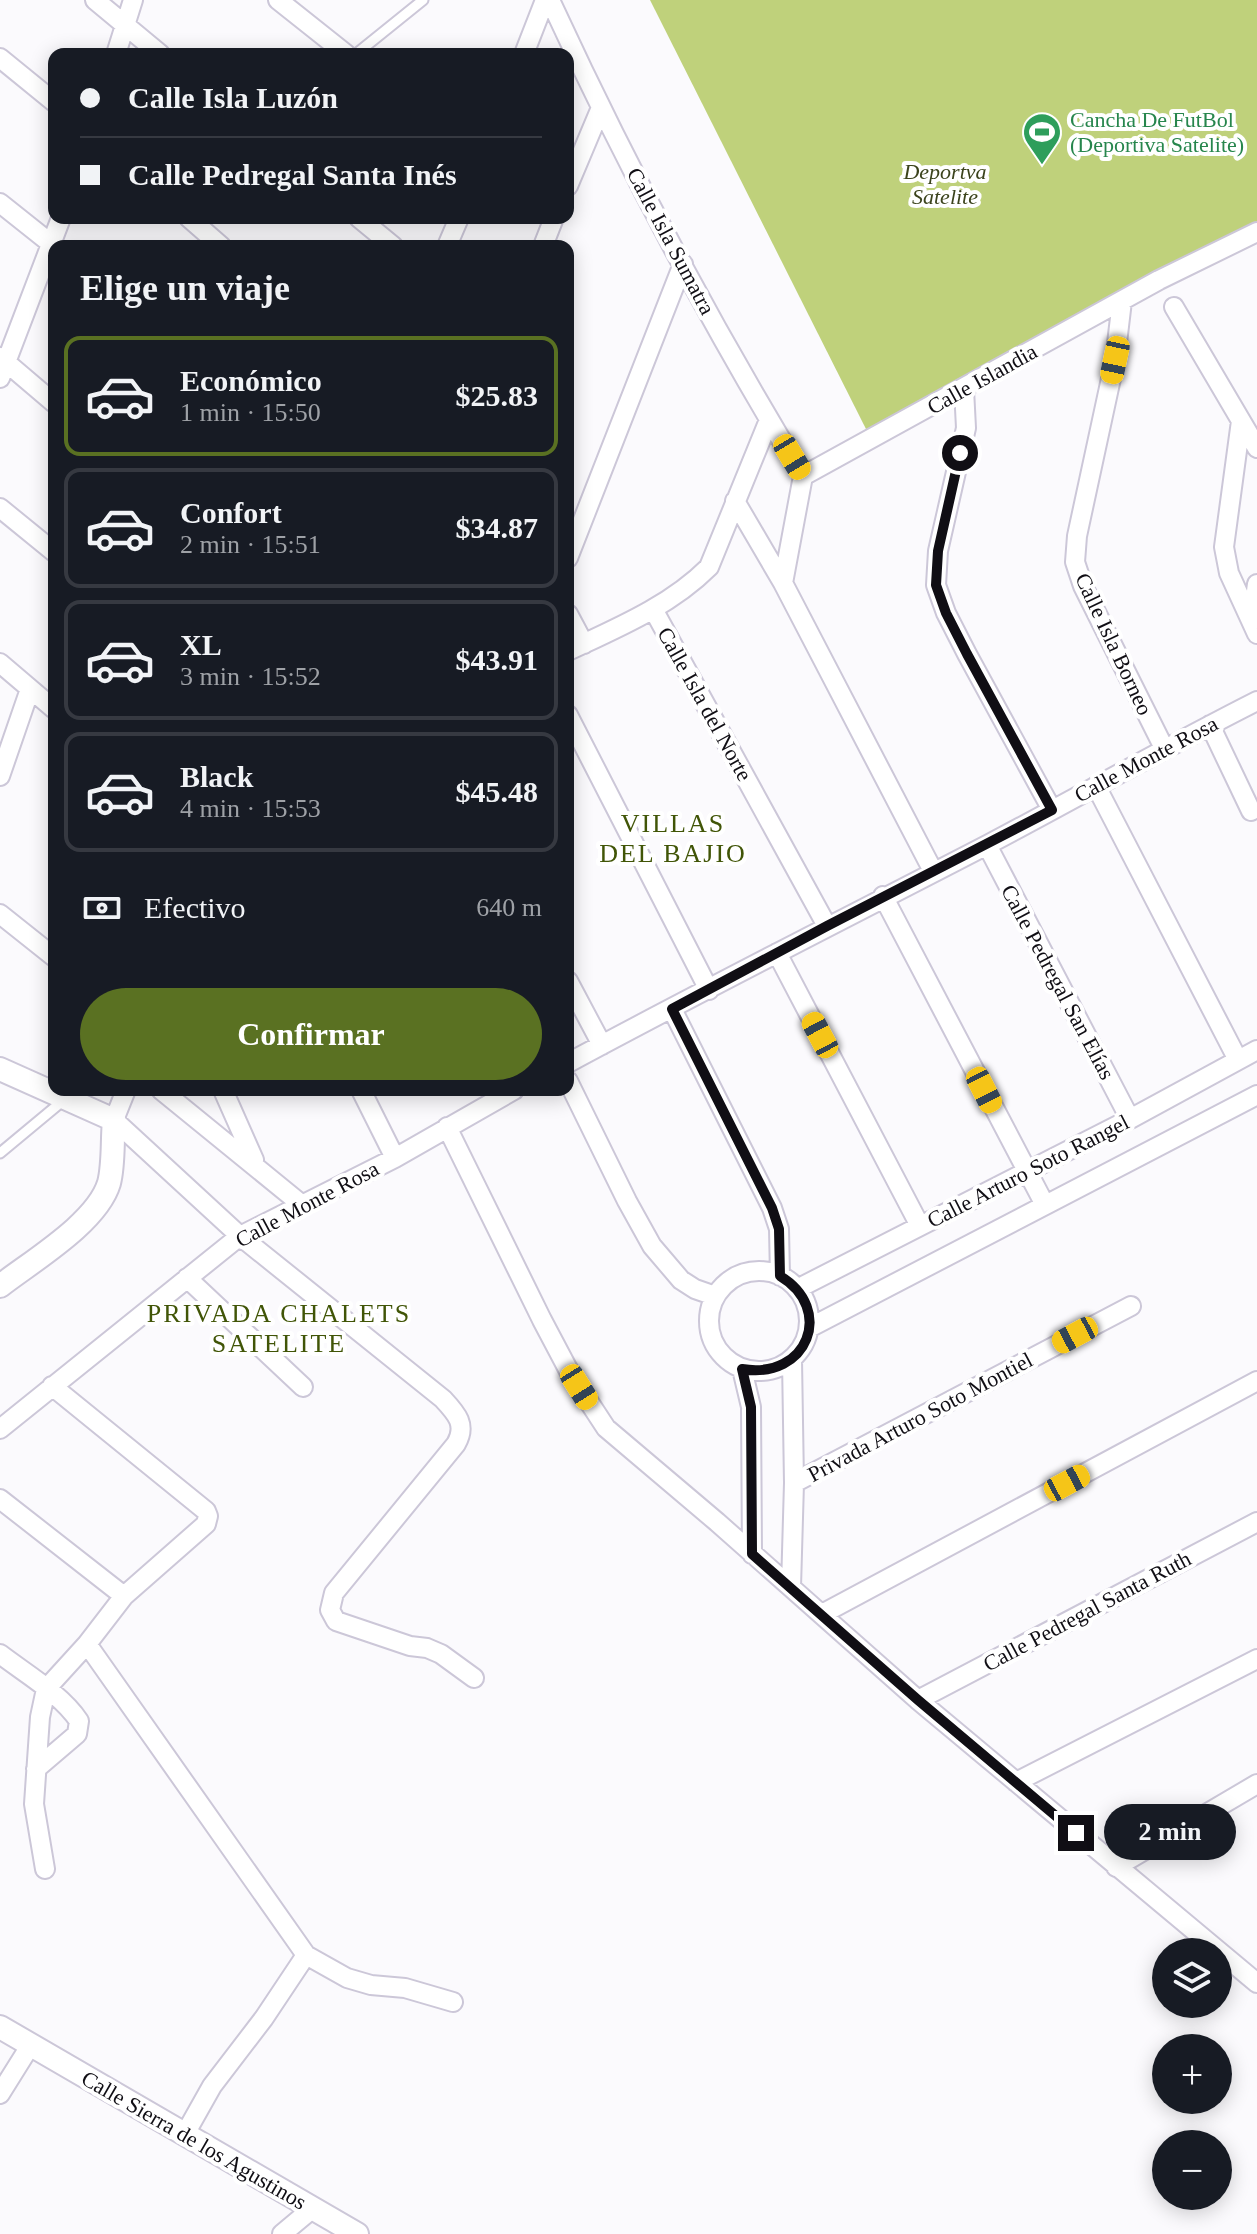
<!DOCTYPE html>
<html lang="es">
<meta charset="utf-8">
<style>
body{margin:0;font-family:"Times New Roman",serif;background:#242831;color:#f1f3f6;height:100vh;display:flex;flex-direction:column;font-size:30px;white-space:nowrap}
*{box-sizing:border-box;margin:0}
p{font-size:26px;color:#9ea1a6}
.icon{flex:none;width:44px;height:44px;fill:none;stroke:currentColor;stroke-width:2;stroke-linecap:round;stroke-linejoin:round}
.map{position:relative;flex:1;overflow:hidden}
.sheet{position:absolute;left:48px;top:240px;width:526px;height:856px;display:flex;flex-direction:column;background:#171b24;border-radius:16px;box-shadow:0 4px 20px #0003}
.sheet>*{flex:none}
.hud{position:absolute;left:48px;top:48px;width:526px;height:176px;border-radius:16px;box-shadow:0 4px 20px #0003;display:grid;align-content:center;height:176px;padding:0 32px;background:#171b24}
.controls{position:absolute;left:1152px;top:1938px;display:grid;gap:16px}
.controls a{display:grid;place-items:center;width:80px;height:80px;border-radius:50%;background:#171b24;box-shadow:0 4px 20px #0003;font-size:40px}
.end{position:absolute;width:36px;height:36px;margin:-18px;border:10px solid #100e14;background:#fff;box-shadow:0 0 0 4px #fff}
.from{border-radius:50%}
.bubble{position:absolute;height:56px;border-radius:28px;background:#171b24;box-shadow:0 4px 20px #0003;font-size:26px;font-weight:800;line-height:56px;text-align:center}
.car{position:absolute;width:24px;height:48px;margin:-24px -12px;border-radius:10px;box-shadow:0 0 6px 2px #0007;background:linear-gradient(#f5c518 24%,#345 0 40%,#f5c518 0 76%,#345 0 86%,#f5c518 0)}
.hud b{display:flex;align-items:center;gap:28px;height:76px;font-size:30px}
.hud b+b{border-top:2px solid #363941}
.hud i{width:20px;height:20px;background:#f1f3f6}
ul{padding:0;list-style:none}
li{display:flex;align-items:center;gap:24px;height:120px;margin:0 16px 12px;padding:0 16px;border:4px solid #363941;border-radius:16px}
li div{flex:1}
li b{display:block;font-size:30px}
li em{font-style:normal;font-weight:800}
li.current{border-color:#5a7122}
li>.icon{width:72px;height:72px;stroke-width:1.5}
h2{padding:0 32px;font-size:36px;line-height:96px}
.pay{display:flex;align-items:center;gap:20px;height:88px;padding:0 32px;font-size:30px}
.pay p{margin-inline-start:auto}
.primary-button{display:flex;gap:16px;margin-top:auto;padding:16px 32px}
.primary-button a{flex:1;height:92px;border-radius:48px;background:#5a7122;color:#fff;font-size:32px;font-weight:800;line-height:92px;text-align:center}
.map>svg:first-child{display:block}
.green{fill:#bfd17b}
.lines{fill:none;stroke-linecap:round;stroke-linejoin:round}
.service-casing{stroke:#ccc7d8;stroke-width:13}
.minor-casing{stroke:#ccc7d8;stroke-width:22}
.tertiary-casing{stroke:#ccc7d8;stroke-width:26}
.service{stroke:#fff;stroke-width:9}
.minor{stroke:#fff;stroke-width:18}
.tertiary{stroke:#fff;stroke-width:22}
.route{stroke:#100e14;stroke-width:10}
.labels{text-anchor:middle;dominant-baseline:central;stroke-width:8;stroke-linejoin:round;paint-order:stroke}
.leisure-label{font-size:22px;fill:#27864d;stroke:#fff;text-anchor:start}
.park-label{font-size:22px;font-style:italic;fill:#3b431c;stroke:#fff}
.street-label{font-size:22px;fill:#100e14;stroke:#fff}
.quarter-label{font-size:26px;letter-spacing:2px;fill:#415507;stroke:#fff}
</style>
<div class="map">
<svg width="1257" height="2234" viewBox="0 0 1257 2234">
<rect width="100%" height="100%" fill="#fbfafd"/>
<path class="green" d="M650 0H1257V223L867 431Z"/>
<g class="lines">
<g class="service-casing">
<path id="service" d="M356 54 423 0
M0 1153 65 1099"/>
</g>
<g class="minor-casing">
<path id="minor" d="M95 0 160 54
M278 0 346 54
M550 0C625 163 710 323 803 476
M116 54 133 0
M524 54 545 0
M0 58 54 102
M568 186 600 110
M0 203 54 246
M189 218 221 246
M359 218 393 246
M447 246 459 218
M543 246 554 218
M1122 301 1115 360 1077 536 1075 562 1083 586 1164 748
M1174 307 1257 448
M0 357 54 403
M0 378 61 218
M964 389 966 428 938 551 936 585 946 613 967 654 1052 810
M1241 421 1224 547 1229 573 1257 634
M803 476 1159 280 1257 232
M735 501 783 583 933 871
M0 508 54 552
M568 558 683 264
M783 583 803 476
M653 609 827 926
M568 614 584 644
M1252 621 1257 584
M568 651C617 628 670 606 709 567L769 420
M0 663 54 709
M568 715 709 990
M1210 725 1251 811
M0 776 30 689
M1096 786 1238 1060
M987 845 1130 1119
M883 896 1045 1205
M0 914 54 957
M777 953 920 1226
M568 981 602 1045
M672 1009 772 1208 779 1229 780 1276
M568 1063C707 988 848 917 989 844 1078 797 1166 747 1257 701
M568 1081 627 1201 652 1246 681 1280 695 1289 715 1296
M126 1090 114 1120 240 1236 443 1399C457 1414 467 1425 456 1444L334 1593 330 1610 336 1621 410 1646 427 1648 441 1654 474 1678
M161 1090 301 1204
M223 1090 254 1160
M361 1090 395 1158
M447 1127 542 1320 570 1373 606 1428 717 1522 918 1700 1257 1983
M709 1321a50 50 0 1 1 100 0a50 50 0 1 1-100 0Z
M187 1278 303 1387
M797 1289 1130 1119 1257 1050
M809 1328 1257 1095
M742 1369 751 1407 752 1554
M0 1429 240 1236 395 1158 514 1090
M794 1483 1131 1306
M0 1499 124 1596
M791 1587 794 1483 792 1360
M822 1614 1257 1381
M87 1644 306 1955
M0 1654C26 1674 61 1694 79 1721L77 1734 36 1769
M918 1700 1257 1522
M1016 1782 1257 1659
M1116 1867 1257 1784
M45 1869 34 1804 40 1717 46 1689 87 1644 124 1596 206 1524 208 1516 206 1511 52 1386
M0 2094 30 2046
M185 2134 212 2086 264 2018 306 1955 347 1978 371 1985 405 1988 453 2002
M282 2234 313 2208"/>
</g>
<g class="tertiary-casing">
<path id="tertiary" d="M0 1069 114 1120C112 1139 114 1164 109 1183 97 1223 32 1261 0 1286
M0 2027 357 2234"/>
</g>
<use href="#service" class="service"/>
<use href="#minor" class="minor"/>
<use href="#tertiary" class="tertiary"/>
</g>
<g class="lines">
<path class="route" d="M960 453 938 551 936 585 946 613 967 654 1052 810 827 926 672 1009 772 1208 779 1229 780 1276C835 1309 808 1380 742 1369L751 1407 752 1554 918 1700 1076 1833"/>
</g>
<defs>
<g id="stadium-pin" transform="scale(2)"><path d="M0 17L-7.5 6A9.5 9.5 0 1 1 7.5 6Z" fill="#2e9e5b" stroke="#fff"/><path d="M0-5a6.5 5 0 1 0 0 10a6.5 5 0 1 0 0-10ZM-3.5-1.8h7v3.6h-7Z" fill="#fff"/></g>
</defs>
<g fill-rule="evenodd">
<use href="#stadium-pin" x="1042" y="132"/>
</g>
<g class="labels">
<g class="leisure-label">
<text x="1070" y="119">Cancha De FutBol<tspan x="1070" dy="25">(Deportiva Satelite)</tspan></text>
</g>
<g class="park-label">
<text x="945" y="171">Deportva<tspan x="945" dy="25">Satelite</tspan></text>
</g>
<g class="street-label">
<text transform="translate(671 241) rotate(62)">Calle Isla Sumatra</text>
<text transform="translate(982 379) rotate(-29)">Calle Islandia</text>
<text transform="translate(1114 644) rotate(65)">Calle Isla Borneo</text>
<text transform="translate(705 704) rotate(61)">Calle Isla del Norte</text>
<text transform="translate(1146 759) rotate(-28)">Calle Monte Rosa</text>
<text transform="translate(1058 982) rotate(62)">Calle Pedregal San Elías</text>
<text transform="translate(1028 1171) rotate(-27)">Calle Arturo Soto Rangel</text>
<text transform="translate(307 1204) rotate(-28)">Calle Monte Rosa</text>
<text transform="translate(920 1417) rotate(-28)">Privada Arturo Soto Montiel</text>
<text transform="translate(1087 1611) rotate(-28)">Calle Pedregal Santa Ruth</text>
<text transform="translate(194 2140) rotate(30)">Calle Sierra de los Agustinos</text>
</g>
<g class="quarter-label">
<text x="673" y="823">VILLAS<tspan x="673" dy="30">DEL BAJIO</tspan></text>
<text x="279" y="1313">PRIVADA CHALETS<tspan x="279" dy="30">SATELITE</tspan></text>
</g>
</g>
</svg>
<div class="controls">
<a><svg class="icon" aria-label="layers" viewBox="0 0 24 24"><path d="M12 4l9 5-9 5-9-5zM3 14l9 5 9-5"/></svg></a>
<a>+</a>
<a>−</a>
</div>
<i class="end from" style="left:960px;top:453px"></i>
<i class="end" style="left:1076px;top:1833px"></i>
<div class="bubble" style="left:1104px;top:1804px;width:132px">2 min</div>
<i class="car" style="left:1115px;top:360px;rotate:192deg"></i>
<i class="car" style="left:792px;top:457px;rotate:149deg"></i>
<i class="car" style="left:820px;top:1035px;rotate:332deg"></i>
<i class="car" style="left:984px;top:1090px;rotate:153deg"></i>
<i class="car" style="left:1075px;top:1335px;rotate:242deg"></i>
<i class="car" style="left:579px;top:1387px;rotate:148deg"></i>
<i class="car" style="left:1067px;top:1483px;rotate:62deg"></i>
<div class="hud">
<b><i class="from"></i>Calle Isla Luzón</b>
<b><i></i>Calle Pedregal Santa Inés</b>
</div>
<section class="sheet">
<h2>Elige un viaje</h2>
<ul>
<li class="current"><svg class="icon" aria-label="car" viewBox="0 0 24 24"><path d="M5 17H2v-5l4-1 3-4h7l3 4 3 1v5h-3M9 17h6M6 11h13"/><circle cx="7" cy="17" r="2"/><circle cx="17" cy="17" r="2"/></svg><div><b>Económico</b><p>1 min · 15:50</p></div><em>$25.83</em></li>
<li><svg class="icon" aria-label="car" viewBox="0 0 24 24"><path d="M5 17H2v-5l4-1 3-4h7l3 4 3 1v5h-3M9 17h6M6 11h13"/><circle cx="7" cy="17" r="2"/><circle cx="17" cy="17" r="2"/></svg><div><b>Confort</b><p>2 min · 15:51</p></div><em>$34.87</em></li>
<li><svg class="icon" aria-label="car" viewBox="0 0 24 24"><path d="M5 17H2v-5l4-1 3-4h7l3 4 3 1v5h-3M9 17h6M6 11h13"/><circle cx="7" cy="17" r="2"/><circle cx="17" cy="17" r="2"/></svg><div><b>XL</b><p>3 min · 15:52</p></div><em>$43.91</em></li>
<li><svg class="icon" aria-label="car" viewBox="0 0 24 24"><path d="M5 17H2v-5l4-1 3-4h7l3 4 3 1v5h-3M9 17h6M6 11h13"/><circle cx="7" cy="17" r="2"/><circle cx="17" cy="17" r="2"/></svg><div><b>Black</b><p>4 min · 15:53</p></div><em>$45.48</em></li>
</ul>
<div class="pay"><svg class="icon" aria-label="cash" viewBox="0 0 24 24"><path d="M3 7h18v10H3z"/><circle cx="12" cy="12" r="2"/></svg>Efectivo<p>640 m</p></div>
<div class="primary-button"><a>Confirmar</a></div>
</section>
</div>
